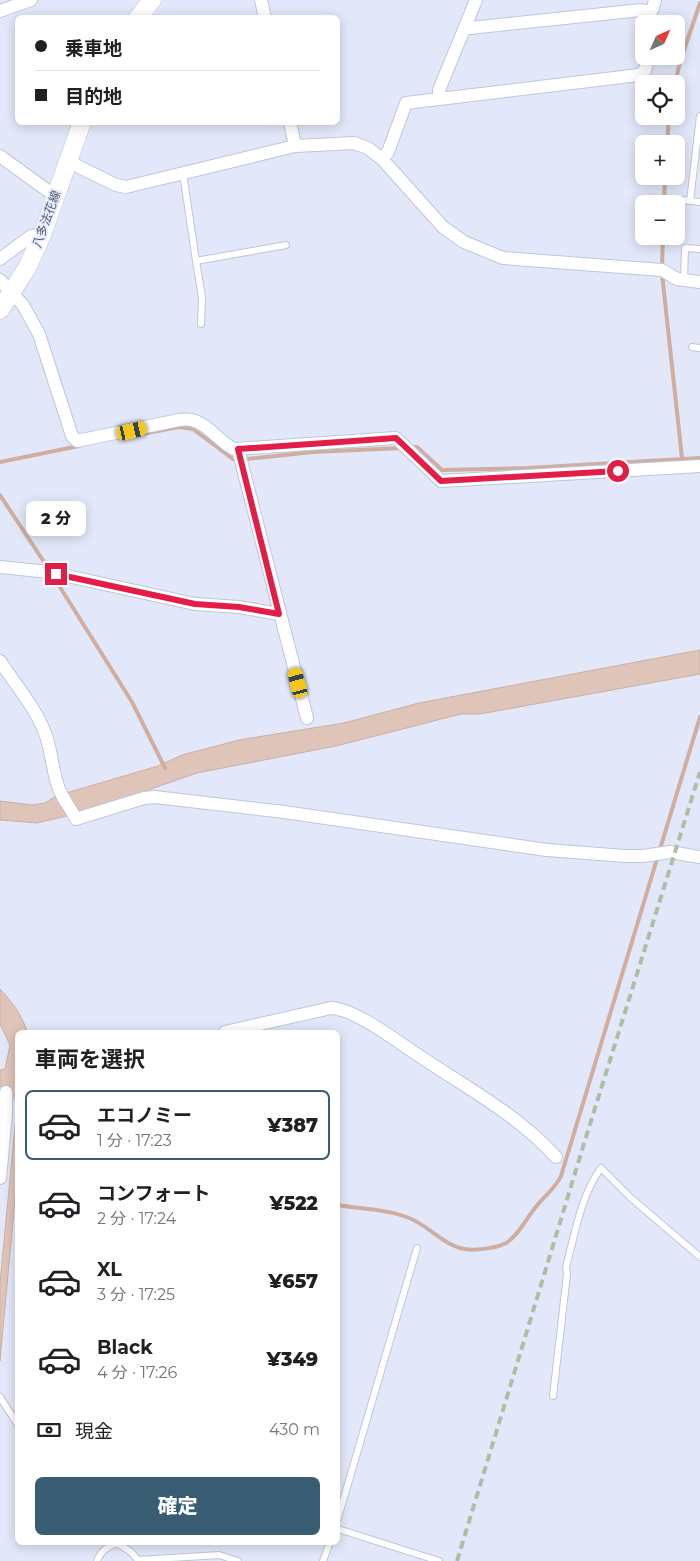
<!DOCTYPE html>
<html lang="ja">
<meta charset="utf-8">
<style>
body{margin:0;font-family:Montserrat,"Noto Sans JP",sans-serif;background:#f2f2f2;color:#202124;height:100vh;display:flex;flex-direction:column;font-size:19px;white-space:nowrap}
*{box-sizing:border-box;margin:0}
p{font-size:16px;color:#757577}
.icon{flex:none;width:28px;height:28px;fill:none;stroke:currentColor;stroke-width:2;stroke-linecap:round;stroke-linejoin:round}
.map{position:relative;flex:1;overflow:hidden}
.drawer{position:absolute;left:15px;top:1030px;width:325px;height:515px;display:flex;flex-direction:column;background:#fff;border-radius:8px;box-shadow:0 2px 12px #0003}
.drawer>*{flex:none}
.hud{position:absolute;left:15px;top:15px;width:325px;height:110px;border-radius:8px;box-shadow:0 2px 12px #0003;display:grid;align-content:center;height:110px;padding:0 20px;background:#fff}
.needle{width:32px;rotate:45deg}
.buttons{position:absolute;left:635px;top:15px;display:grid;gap:10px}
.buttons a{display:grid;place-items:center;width:50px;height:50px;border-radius:8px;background:#fff;box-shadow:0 2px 12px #0003;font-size:25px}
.end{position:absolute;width:22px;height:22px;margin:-11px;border:6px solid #e11d48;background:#fff;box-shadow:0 0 0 2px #fff}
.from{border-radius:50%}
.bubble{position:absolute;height:35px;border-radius:8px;background:#fff;box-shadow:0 2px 12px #0003;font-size:16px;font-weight:800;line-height:35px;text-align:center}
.car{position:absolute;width:15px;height:30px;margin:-15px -8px;border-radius:6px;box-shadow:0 0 4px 1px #0007;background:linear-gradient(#f5c518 24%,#345 0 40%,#f5c518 0 76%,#345 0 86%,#f5c518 0)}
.hud b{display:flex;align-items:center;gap:18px;height:48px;font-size:19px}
.hud b+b{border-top:1px solid #e0e0e0}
.hud i{width:12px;height:12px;background:#202124}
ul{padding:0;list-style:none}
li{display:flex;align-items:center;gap:15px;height:70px;margin:0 10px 8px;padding:0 10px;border:2px solid transparent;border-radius:8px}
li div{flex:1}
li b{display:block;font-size:19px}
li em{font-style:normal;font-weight:800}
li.active{border-color:#385d73}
li>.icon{width:45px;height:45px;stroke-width:1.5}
h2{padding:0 20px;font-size:22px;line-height:60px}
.pay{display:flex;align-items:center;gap:12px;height:55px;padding:0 20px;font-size:19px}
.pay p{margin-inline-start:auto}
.button{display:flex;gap:10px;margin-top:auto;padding:10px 20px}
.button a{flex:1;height:58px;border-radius:8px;background:#385d73;color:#fff;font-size:20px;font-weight:800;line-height:58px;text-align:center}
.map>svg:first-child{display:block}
.water{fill:#dfc4b9;stroke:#cfaea1}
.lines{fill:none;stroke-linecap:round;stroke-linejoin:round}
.stream{stroke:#cfaea1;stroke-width:4}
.lane-casing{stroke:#bdc7d8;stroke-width:8}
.street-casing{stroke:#bdc7d8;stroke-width:14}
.secondary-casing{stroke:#b9c6da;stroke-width:19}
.lane{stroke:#fff;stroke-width:6}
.street{stroke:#fff;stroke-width:12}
.secondary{stroke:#fff;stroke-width:18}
.rail{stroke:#acbfa3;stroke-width:4;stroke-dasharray:8 5;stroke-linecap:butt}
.route{stroke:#e11d48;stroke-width:6}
.labels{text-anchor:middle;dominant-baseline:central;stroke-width:4;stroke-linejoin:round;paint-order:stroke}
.street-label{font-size:12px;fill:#4c5d6d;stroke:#e7edfc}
</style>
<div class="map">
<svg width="700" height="1561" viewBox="0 0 700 1561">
<rect width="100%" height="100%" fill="#e2e8f9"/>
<path class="water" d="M700 650V674L480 714H461L336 746 197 773 87 811 37 823 0 820V801L32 805 45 803 56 796 158 766 182 755 239 740 344 723 419 703Z
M0 989C11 1001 23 1016 27 1032H18L17 1177 0 1361V1283L17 1105 9 1085 0 1087V1070L5 1069 10 1045 0 1024Z"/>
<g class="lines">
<path class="stream" d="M675 84 680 62 700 3
M667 144 669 116
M664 204 665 176
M662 267 663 236
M662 274 682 458
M125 437 179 427 193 429 233 459H247L313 452 401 448
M411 447H417L442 470 528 468 700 458
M0 462 79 446
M0 495 48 568
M53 576 132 702 165 768
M338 1205C361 1209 386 1209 409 1218 428 1225 444 1246 465 1249 475 1251 497 1248 506 1243 518 1236 526 1219 535 1208 544 1196 555 1189 561 1176L700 717"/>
<g class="lane-casing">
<path id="lane" d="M183 173 196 261 286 245
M672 199 700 202
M690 201 700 116
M196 261 202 297 201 324
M684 280 685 248 700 249
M692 347 700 348
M553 1396 567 1274 566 1267C575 1234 581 1195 601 1168L631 1198 700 1257
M0 1397 18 1425
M338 1518 417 1248
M338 1529 439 1561
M97 1561C100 1552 108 1546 117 1543L131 1552 138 1560 219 1555 238 1561
M323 1561 330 1542"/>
</g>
<g class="street-casing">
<path id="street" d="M261 0 265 18
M655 0 653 8 648 12 657 24
M0 11 31 0
M465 27 470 28 641 10 648 12
M440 99 439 90 476 0
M290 122 295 146
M0 156 55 196
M382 159 388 152 406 103 639 75 645 70 649 56
M67 161 116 185 126 187 295 146 354 143 368 148 382 159 443 227 464 242 503 258 662 270 677 279 700 282
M0 259 31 236 42 235
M0 280 23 305 39 334 72 436 77 441 179 420C182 420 187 419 191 420 208 423 219 442 234 449L396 438 441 481 700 466
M238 449 307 718
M0 567 49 572 195 604 239 607 279 614
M0 661C15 684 35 707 45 733 52 751 52 771 59 789 63 799 71 809 76 819L144 798 155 797 284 812 547 850 625 856H643L670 852 700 857
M225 1032 331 1008C356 1009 399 1043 421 1057 467 1088 518 1115 556 1157
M0 1178 6 1114V1092"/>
</g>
<g class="secondary-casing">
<path id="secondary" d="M138 18 152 0
M0 310 27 268 42 235 82 122"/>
</g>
<use href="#lane" class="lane"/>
<use href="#street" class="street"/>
<use href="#secondary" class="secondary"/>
<path class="rail" d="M457 1561 586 1137 700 772"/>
</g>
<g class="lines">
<path class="route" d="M56 574 195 604 239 607 279 614 238 449 396 438 441 481 618 471"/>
</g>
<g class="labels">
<g class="street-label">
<text transform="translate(46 219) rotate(-70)">八多法花線</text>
</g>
</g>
</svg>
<div class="buttons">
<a><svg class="needle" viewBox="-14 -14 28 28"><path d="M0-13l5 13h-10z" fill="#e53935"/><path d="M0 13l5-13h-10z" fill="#757577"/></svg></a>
<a><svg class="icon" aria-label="locate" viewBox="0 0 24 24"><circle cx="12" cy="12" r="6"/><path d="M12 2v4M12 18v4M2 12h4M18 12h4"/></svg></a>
<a>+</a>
<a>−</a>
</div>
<i class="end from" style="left:618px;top:471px"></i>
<i class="end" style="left:56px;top:574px"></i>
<div class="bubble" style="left:26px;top:501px;width:60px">2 分</div>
<i class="car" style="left:132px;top:431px;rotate:77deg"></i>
<i class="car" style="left:298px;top:683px;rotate:345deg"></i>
<div class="hud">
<b><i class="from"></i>乗車地</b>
<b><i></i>目的地</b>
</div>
<section class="drawer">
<h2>車両を選択</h2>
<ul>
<li class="active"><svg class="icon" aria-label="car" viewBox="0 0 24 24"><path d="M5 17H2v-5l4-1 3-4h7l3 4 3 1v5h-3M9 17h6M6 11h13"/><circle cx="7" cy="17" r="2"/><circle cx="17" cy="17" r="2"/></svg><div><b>エコノミー</b><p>1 分 · 17:23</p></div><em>¥387</em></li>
<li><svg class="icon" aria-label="car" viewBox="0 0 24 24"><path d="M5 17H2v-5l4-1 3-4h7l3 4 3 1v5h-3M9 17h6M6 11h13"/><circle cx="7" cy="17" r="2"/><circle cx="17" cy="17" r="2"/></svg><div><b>コンフォート</b><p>2 分 · 17:24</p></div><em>¥522</em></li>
<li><svg class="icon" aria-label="car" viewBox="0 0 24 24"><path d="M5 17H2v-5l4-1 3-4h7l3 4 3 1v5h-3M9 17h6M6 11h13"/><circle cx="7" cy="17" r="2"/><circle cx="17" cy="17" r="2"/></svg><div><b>XL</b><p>3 分 · 17:25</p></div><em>¥657</em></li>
<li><svg class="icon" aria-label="car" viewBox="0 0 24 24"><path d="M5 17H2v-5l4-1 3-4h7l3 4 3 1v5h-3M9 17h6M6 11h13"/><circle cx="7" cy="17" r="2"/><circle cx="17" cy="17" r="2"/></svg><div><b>Black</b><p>4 分 · 17:26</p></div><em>¥349</em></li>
</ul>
<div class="pay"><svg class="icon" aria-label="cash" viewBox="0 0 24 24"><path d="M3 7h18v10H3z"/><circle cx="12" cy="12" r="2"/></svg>現金<p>430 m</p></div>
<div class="button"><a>確定</a></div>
</section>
</div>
